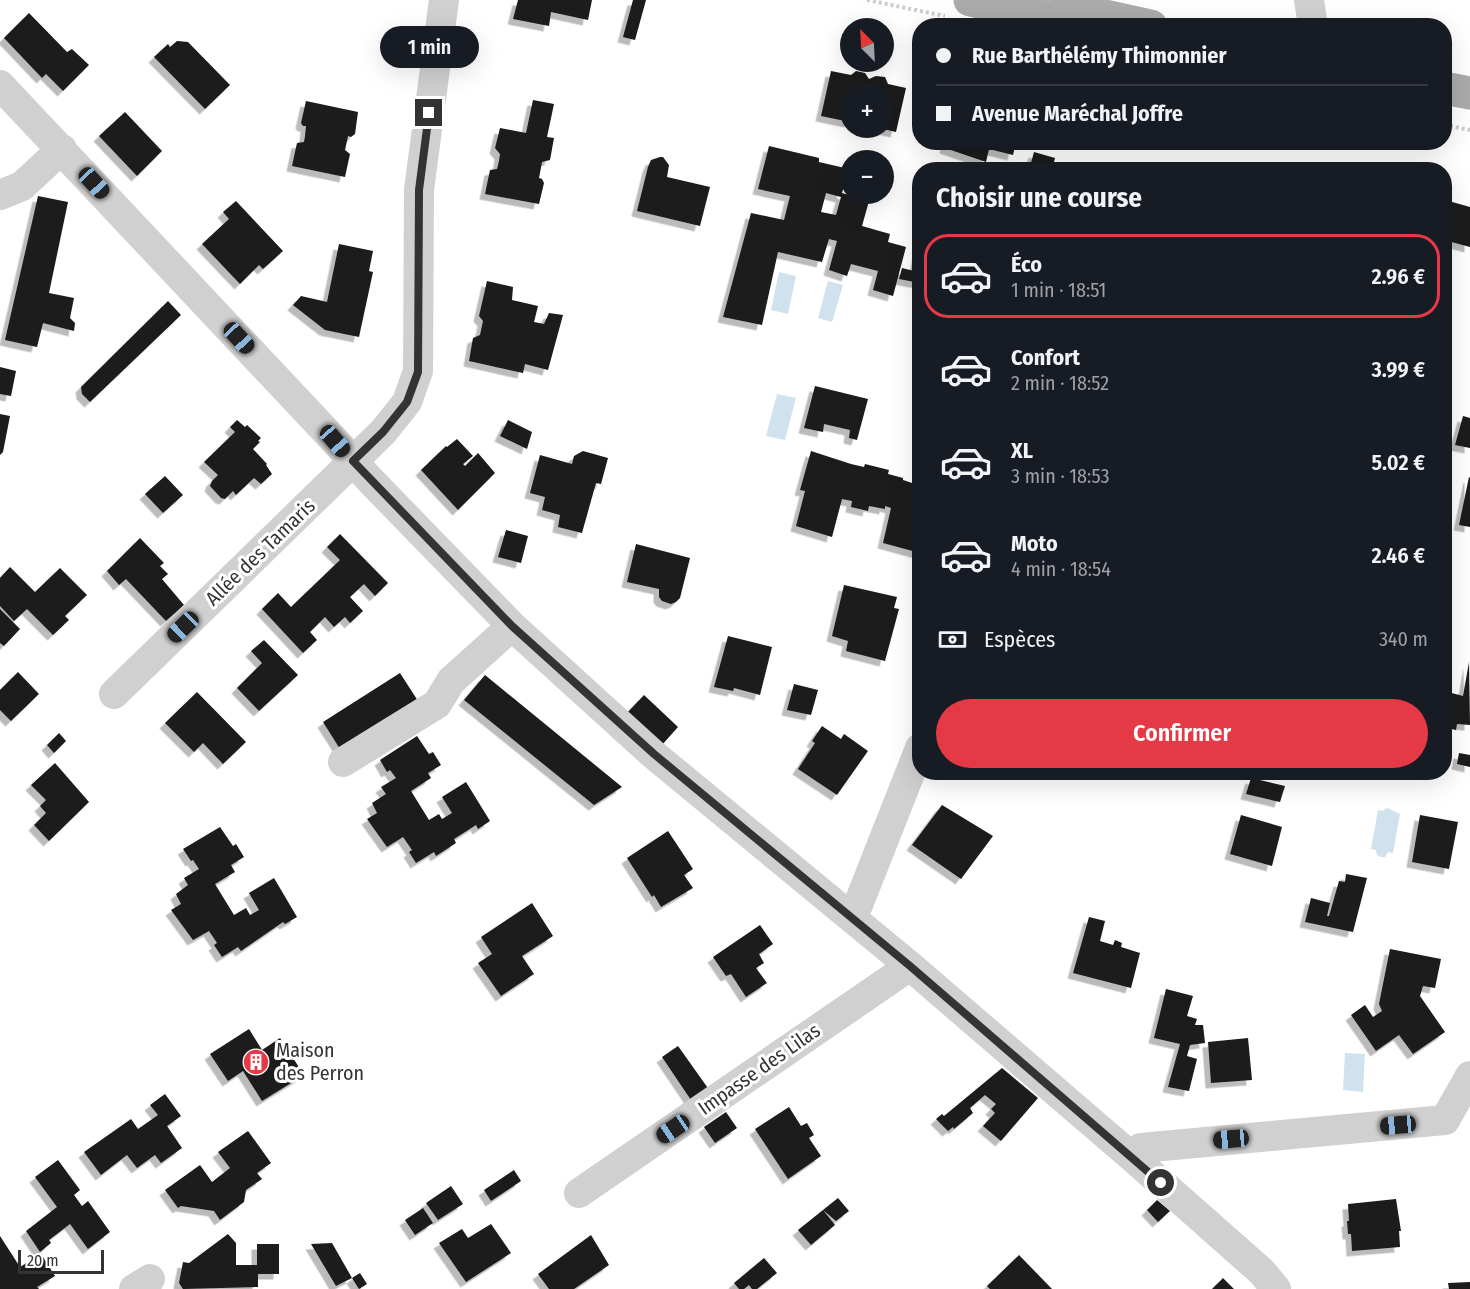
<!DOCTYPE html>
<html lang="fr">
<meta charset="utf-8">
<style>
body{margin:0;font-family:"Fira Sans Condensed",sans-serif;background:#242831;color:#f1f3f6;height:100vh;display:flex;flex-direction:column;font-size:22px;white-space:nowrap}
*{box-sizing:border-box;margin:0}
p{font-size:20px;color:#9ea1a6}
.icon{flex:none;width:33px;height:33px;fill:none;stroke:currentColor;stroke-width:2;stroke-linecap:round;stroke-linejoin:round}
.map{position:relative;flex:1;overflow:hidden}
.side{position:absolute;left:912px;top:162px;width:540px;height:618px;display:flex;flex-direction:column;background:#171b24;border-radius:24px;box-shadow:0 6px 24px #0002}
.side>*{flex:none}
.guide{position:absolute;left:912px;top:18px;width:540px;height:132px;border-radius:24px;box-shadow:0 6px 24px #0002;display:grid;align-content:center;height:132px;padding:0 24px;background:#171b24}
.needle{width:39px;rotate:336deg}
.buttons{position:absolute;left:840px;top:18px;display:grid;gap:12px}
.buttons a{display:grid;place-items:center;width:54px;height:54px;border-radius:50%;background:#171b24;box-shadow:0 6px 24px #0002;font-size:30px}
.scale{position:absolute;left:18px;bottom:15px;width:86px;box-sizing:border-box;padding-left:6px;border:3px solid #333;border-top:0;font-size:16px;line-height:21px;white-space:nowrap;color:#333;-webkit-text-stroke:4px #fff;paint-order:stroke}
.end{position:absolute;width:27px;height:27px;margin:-14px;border:8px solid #333;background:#fff;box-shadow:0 0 0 3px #fff}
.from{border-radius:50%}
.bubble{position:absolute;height:42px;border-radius:21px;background:#171b24;box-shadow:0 6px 24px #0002;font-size:20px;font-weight:600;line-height:42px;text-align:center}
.car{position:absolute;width:18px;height:36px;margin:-18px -9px;border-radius:8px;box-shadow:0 0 4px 2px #0007;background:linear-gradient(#222 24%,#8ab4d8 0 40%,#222 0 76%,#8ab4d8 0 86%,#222 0)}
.guide b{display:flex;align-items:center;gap:21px;height:57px;font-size:22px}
.guide b+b{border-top:2px solid #363941}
.guide i{width:15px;height:15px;background:#f1f3f6}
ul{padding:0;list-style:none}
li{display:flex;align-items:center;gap:18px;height:84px;margin:0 12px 9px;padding:0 12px;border:3px solid transparent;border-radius:24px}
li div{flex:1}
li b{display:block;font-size:22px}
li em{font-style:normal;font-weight:600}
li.active{border-color:#e63946}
li>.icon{width:54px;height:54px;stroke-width:1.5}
h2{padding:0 24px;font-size:27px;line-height:72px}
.pay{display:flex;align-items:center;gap:15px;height:66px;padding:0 24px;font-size:22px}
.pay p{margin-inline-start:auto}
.action{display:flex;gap:12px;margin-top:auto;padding:12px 24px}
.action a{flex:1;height:69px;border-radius:36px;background:#e63946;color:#fff;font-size:24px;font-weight:600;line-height:69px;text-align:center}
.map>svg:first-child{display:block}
.water{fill:#cfe2ee}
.building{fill:#1a1a1a;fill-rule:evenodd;filter:url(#shadow)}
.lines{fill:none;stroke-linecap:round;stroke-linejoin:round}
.path{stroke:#cdcdcd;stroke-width:4;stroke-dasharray:3 3;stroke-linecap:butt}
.minor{stroke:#d0d0d0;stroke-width:30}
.major{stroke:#ababab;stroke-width:33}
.route{stroke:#333;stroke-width:8}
.labels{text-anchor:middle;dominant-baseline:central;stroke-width:6;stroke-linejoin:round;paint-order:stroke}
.street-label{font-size:20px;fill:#333;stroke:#fff}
.poi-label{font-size:20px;fill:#333;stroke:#fff;text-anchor:start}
</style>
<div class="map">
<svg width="1470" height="1289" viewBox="0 0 1470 1289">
<defs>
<filter id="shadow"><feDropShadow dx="-5.5" dy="5.5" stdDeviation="0" flood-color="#0004"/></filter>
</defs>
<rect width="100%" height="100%" fill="#fff"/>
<path class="water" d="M779 272 796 276 788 314 771 310Z
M828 281 843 285 832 322 818 318Z
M777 394 796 398 785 440 766 436Z
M1387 808 1400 814 1393 853 1388 852 1385 857H1381L1377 855 1376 850 1371 849 1378 810 1382 811Z
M1345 1053 1365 1054 1363 1092 1343 1090Z"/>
<path class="building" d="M518 0H592L588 20 551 12 549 26 513 19Z
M633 0H646L635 40 623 37Z
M29 13 67 52 72 49 89 65 63 91 46 74 42 78 4 38Z
M177 41 188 42 230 85 205 109 154 57 168 44 170 47Z
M831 71 851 75 856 71 865 73 869 79 876 76 885 77 888 84 906 88 896 132 879 128H884V94H850V122L821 116Z
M533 100 554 104 547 137 554 138 550 160 542 162 539 178 542 179 544 183 539 204 485 194 490 170 497 169 499 161 500 154 495 148 500 128 526 133Z
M306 101 358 112 355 134 351 137 348 136 345 150 350 154 345 177 292 166 297 143 304 142 305 136 306 126H303L301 123Z
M125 112 162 151 137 176 99 136Z
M946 142H1016L1013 155 989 149 986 162 945 148Z
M769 146 819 158V162L849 169 842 193 869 201 862 226 890 234 888 242 906 247 893 296 873 290 878 271 851 264 847 276 829 270 837 241 829 239 822 262 778 252 762 325 723 317 751 213 784 220 790 196 758 189ZM826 193 841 197 836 215 821 212Z
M1034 152 1055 158 1054 162 1068 165 1069 162 1093 170H1029Z
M660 157H663L669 165 667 177 710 187 700 226 637 211 648 167 651 160Z
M38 196 68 202 49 293 74 298 70 318 75 323 74 331 43 323 37 347 5 340Z
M1445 200 1470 207V247L1444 240Z
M236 201 283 251 263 269 259 265 240 284 202 244 229 219 223 212Z
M339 244 373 251 369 271 373 272 359 337 325 330 293 305 301 296 327 302Z
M919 249 920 283 899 279 902 268 914 271Z
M487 281 513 287 512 300 538 306 534 322 544 324 549 313 563 315 548 370 525 364 523 373 469 361 473 338 480 335 483 321 479 316Z
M168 301 181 315 90 402 82 394 81 387Z
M0 367 16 371 11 396 0 394Z
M815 386 868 399 857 440 849 438 850 430 824 424 823 432 804 428Z
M0 414 10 416 3 452 0 455Z
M1463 416 1470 418V448L1455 445Z
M237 420 245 427 247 425 261 438 258 441 260 442 253 449 267 464 266 465 272 474 261 484 254 478 236 495 233 491 225 499 221 498 210 486 212 481 218 475 204 462 235 432 230 427Z
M508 420 532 432 527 449 500 436Z
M457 439 473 456 463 464 465 466 478 453 495 473 458 510 421 470 446 446 447 447Z
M583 451 608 458 601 484 596 483 582 533 558 527 560 515 542 510 545 497 530 493 540 455 572 464 574 456Z
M811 451 851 464 864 467 865 464 889 470 888 474 903 478V480L915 484 916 481 920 482V553L883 543 891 508 885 506V509L869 506 868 511 851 507 852 501 842 499 832 537 796 526 805 491 800 490Z
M165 476 183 495 163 513 145 494Z
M1469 477 1470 478V527L1459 525Z
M506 530 528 536 521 563 498 557Z
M340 534 388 583 375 596 364 584 350 597 363 611 350 623 345 617 334 627 325 617 310 632 317 640 303 653 262 609 278 593 291 607 340 560 327 547Z
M140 538 164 563 160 566 168 574 162 579 184 605 166 621 126 579 119 585 107 571Z
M636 544 690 558 680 598 676 602 671 604 662 601 659 597V589L627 582Z
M10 567 35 592 60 568 87 595 65 616 69 620 53 635 27 609 14 621 0 606V578Z
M844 585 897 597 894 608 899 609 885 661 846 651 848 641 832 636Z
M0 609 20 629 4 646 0 643Z
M728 636 772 647 760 695 734 688 733 691 714 687Z
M264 640 298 675 259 711 237 688 262 663 251 651Z
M1469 662 1470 725 1457 724 1456 730 1444 727V691L1463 696Z
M18 672 39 694 11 721 0 710V690Z
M400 673 418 701 340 749 323 722Z
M485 675 622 787 594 805 464 700Z
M794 684 818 690 811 715 787 710Z
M197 692 246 742 223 764 203 743 194 752 165 723Z
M644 695 678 727 661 746 627 713Z
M822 726 841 739 844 734 868 751 837 795 798 769 815 743 812 741Z
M59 733 66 741 54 753 47 745Z
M417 736 429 754 433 752 441 765 428 773 431 778 411 791 429 820 439 814 442 819 452 813 442 797 466 782 490 821 478 829 476 825 454 839 456 843 436 856 434 852 416 863 409 852 412 850 403 837 387 847 367 819 377 813 372 803 386 794 381 787 396 778 390 770 387 772 380 760Z
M1459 753 1470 755V767L1457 764Z
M55 763 89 802 49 841 34 825 46 813 40 806 46 800 31 785Z
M1251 778 1285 786 1280 802 1246 794Z
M942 805 993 836 961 879 912 845Z
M1241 815 1282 827 1272 866 1230 854Z
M1420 815 1458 822 1449 869 1412 862Z
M220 827 233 846 236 844 244 857 231 865 235 872 215 884 234 915 246 908 250 915 259 910 249 893 274 878 297 917 285 924 283 922 241 951 238 947 222 957 214 945 217 943 209 931 193 940 171 910 181 904 176 894 188 885 184 878 199 869 193 860 191 861 183 849Z
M668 831 693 869 684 875 693 888 661 907 654 895 652 897 627 858Z
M1346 874 1367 878 1353 932 1305 922 1311 898 1330 903 1327 916H1329L1339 881 1345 882Z
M532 903 553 936 522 956 534 974 501 996 478 963 492 954 481 937Z
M1089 917 1105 921 1100 941 1113 945 1115 940 1122 943 1121 947 1140 953 1131 988 1073 973Z
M760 925 773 944 759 954 764 963 756 968 767 983 746 997 731 974 726 976 713 957Z
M1390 949 1441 959 1435 988 1423 986 1420 996 1445 1032 1413 1054 1399 1035 1376 1051 1351 1015 1365 1005 1373 1017 1382 1011 1379 1004Z
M1166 989 1193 996 1187 1016 1197 1019 1195 1025H1203L1205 1043 1190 1045 1187 1056 1197 1059 1189 1091 1168 1087 1180 1044 1154 1038Z
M249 1029 262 1050 280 1038 304 1075 262 1101 243 1071 228 1081 210 1054Z
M1248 1038 1252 1080 1211 1083 1208 1042Z
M678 1046 710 1091 693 1103 662 1057Z
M1002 1068 1038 1098 1001 1141 983 1126 995 1113 991 1109 996 1104 985 1095 970 1108 973 1113 954 1129 953 1127 948 1131 936 1119 942 1114 944 1116Z
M165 1094 181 1116 167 1126 182 1148 161 1163 155 1155 137 1168 127 1155 101 1175 84 1152 131 1119 138 1129 158 1115 150 1105Z
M789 1107 801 1126 807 1123 814 1135 809 1138 821 1156 788 1179 755 1129Z
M726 1112 737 1128 715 1143 704 1127Z
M248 1131 271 1163 257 1173 262 1179 246 1190 244 1202 220 1220 214 1211 181 1206 178 1208 165 1190 200 1165 212 1182 230 1168 218 1152Z
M58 1160 80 1190 74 1195 82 1206 88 1201 110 1232 88 1249 70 1224 49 1240 51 1243 40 1252 26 1231 57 1207 35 1177Z
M514 1170 521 1181 491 1201 484 1190Z
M451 1186 463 1204 438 1220 426 1203Z
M838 1198 849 1211 836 1221 823 1210 835 1225 811 1245 798 1230Z
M1396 1199 1401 1231H1399L1400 1247 1352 1251 1351 1234H1348L1347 1221H1349L1348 1204Z
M1157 1200 1170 1211 1158 1222 1147 1210Z
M423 1208 433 1223 415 1235 405 1220Z
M491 1224 511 1253 466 1282 439 1243 462 1229 468 1238Z
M228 1234 236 1243V1265H257V1244H279V1274H258V1287L183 1289 179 1283 183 1262 189 1263Z
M591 1235 609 1265 574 1289H549L538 1274Z
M0 1236 20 1267 41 1254 55 1276 37 1287 39 1289H0Z
M332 1243 352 1278 360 1273 367 1284 359 1289 352 1278 336 1286 311 1244Z
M1019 1255 1052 1289H990L987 1286Z
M764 1258 777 1273 757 1289H752L749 1285 744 1289H739L734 1283Z
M1223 1278 1234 1289H1212Z
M1470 1282V1289H1449L1448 1283Z"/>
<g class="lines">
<path class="path" d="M867 0 945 16
M1444 125 1470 130"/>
<path class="minor" d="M1309 0 1313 26
M0 85 335 441 371 481 512 626 654 755 910 966 1132 1157 1262 1272 1276 1289
M0 195 22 186 62 149
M114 694 383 432 407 402 418 371 419 190 444 0
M343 762 437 704 451 681 512 626
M850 916 858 905 920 748
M1132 1157 1141 1148 1445 1120 1470 1076
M579 1193 910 966
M134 1289 150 1279"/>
<path class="major" d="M970 0 1088 26
M1064 7 1151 26
M1444 88 1470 93"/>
</g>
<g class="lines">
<path class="route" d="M429 113 419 190 418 372 407 402 383 432 353 461 512 626 654 754 910 966 1161 1183"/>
</g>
<defs>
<g id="building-disc" transform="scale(1.35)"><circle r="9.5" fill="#e63946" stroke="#fff"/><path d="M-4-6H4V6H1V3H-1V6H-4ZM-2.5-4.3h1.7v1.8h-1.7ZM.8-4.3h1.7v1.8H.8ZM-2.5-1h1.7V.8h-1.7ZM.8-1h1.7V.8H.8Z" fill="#fff"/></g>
</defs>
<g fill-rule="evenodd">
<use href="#building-disc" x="256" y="1062"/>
</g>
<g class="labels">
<g class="street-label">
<text transform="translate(260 552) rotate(-44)">Allée des Tamaris</text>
<text transform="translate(759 1069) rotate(-35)">Impasse des Lilas</text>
</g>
<g class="poi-label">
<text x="276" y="1050">Maison<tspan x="276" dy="23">des Perron</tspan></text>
</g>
</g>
</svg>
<div class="buttons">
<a><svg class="needle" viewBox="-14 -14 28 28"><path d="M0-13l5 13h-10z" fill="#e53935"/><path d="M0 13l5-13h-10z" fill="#9ea1a6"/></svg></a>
<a>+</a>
<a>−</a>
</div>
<div class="scale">20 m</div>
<i class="end from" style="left:1161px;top:1183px"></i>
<i class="end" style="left:429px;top:113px"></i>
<div class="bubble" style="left:380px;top:26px;width:99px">1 min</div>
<i class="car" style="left:94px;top:183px;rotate:137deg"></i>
<i class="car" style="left:239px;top:338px;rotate:137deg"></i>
<i class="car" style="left:335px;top:441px;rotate:139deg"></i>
<i class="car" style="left:183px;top:627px;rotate:226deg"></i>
<i class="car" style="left:1398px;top:1125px;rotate:265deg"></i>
<i class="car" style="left:673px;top:1129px;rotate:236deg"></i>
<i class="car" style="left:1231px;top:1139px;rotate:265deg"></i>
<div class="guide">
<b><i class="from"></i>Rue Barthélémy Thimonnier</b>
<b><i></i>Avenue Maréchal Joffre</b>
</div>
<section class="side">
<h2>Choisir une course</h2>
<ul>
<li class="active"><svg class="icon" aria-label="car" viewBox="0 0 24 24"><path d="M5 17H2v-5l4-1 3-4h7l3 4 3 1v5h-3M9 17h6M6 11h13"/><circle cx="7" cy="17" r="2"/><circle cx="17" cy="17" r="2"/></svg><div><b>Éco</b><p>1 min · 18:51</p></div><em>2.96 €</em></li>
<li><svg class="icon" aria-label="car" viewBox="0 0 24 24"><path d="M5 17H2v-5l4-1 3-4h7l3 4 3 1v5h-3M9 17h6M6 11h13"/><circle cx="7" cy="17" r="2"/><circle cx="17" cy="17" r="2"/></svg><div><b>Confort</b><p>2 min · 18:52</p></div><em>3.99 €</em></li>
<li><svg class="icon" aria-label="car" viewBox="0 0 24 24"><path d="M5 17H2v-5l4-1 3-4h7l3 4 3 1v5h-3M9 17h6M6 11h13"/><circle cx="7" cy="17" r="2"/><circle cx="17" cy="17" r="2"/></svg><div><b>XL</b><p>3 min · 18:53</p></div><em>5.02 €</em></li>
<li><svg class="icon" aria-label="car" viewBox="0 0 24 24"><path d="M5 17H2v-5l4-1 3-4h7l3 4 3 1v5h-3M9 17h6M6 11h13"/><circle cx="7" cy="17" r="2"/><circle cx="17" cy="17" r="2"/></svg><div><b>Moto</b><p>4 min · 18:54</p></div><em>2.46 €</em></li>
</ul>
<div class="pay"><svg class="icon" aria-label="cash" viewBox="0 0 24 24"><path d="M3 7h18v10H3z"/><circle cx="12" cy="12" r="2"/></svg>Espèces<p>340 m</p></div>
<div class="action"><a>Confirmer</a></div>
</section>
</div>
